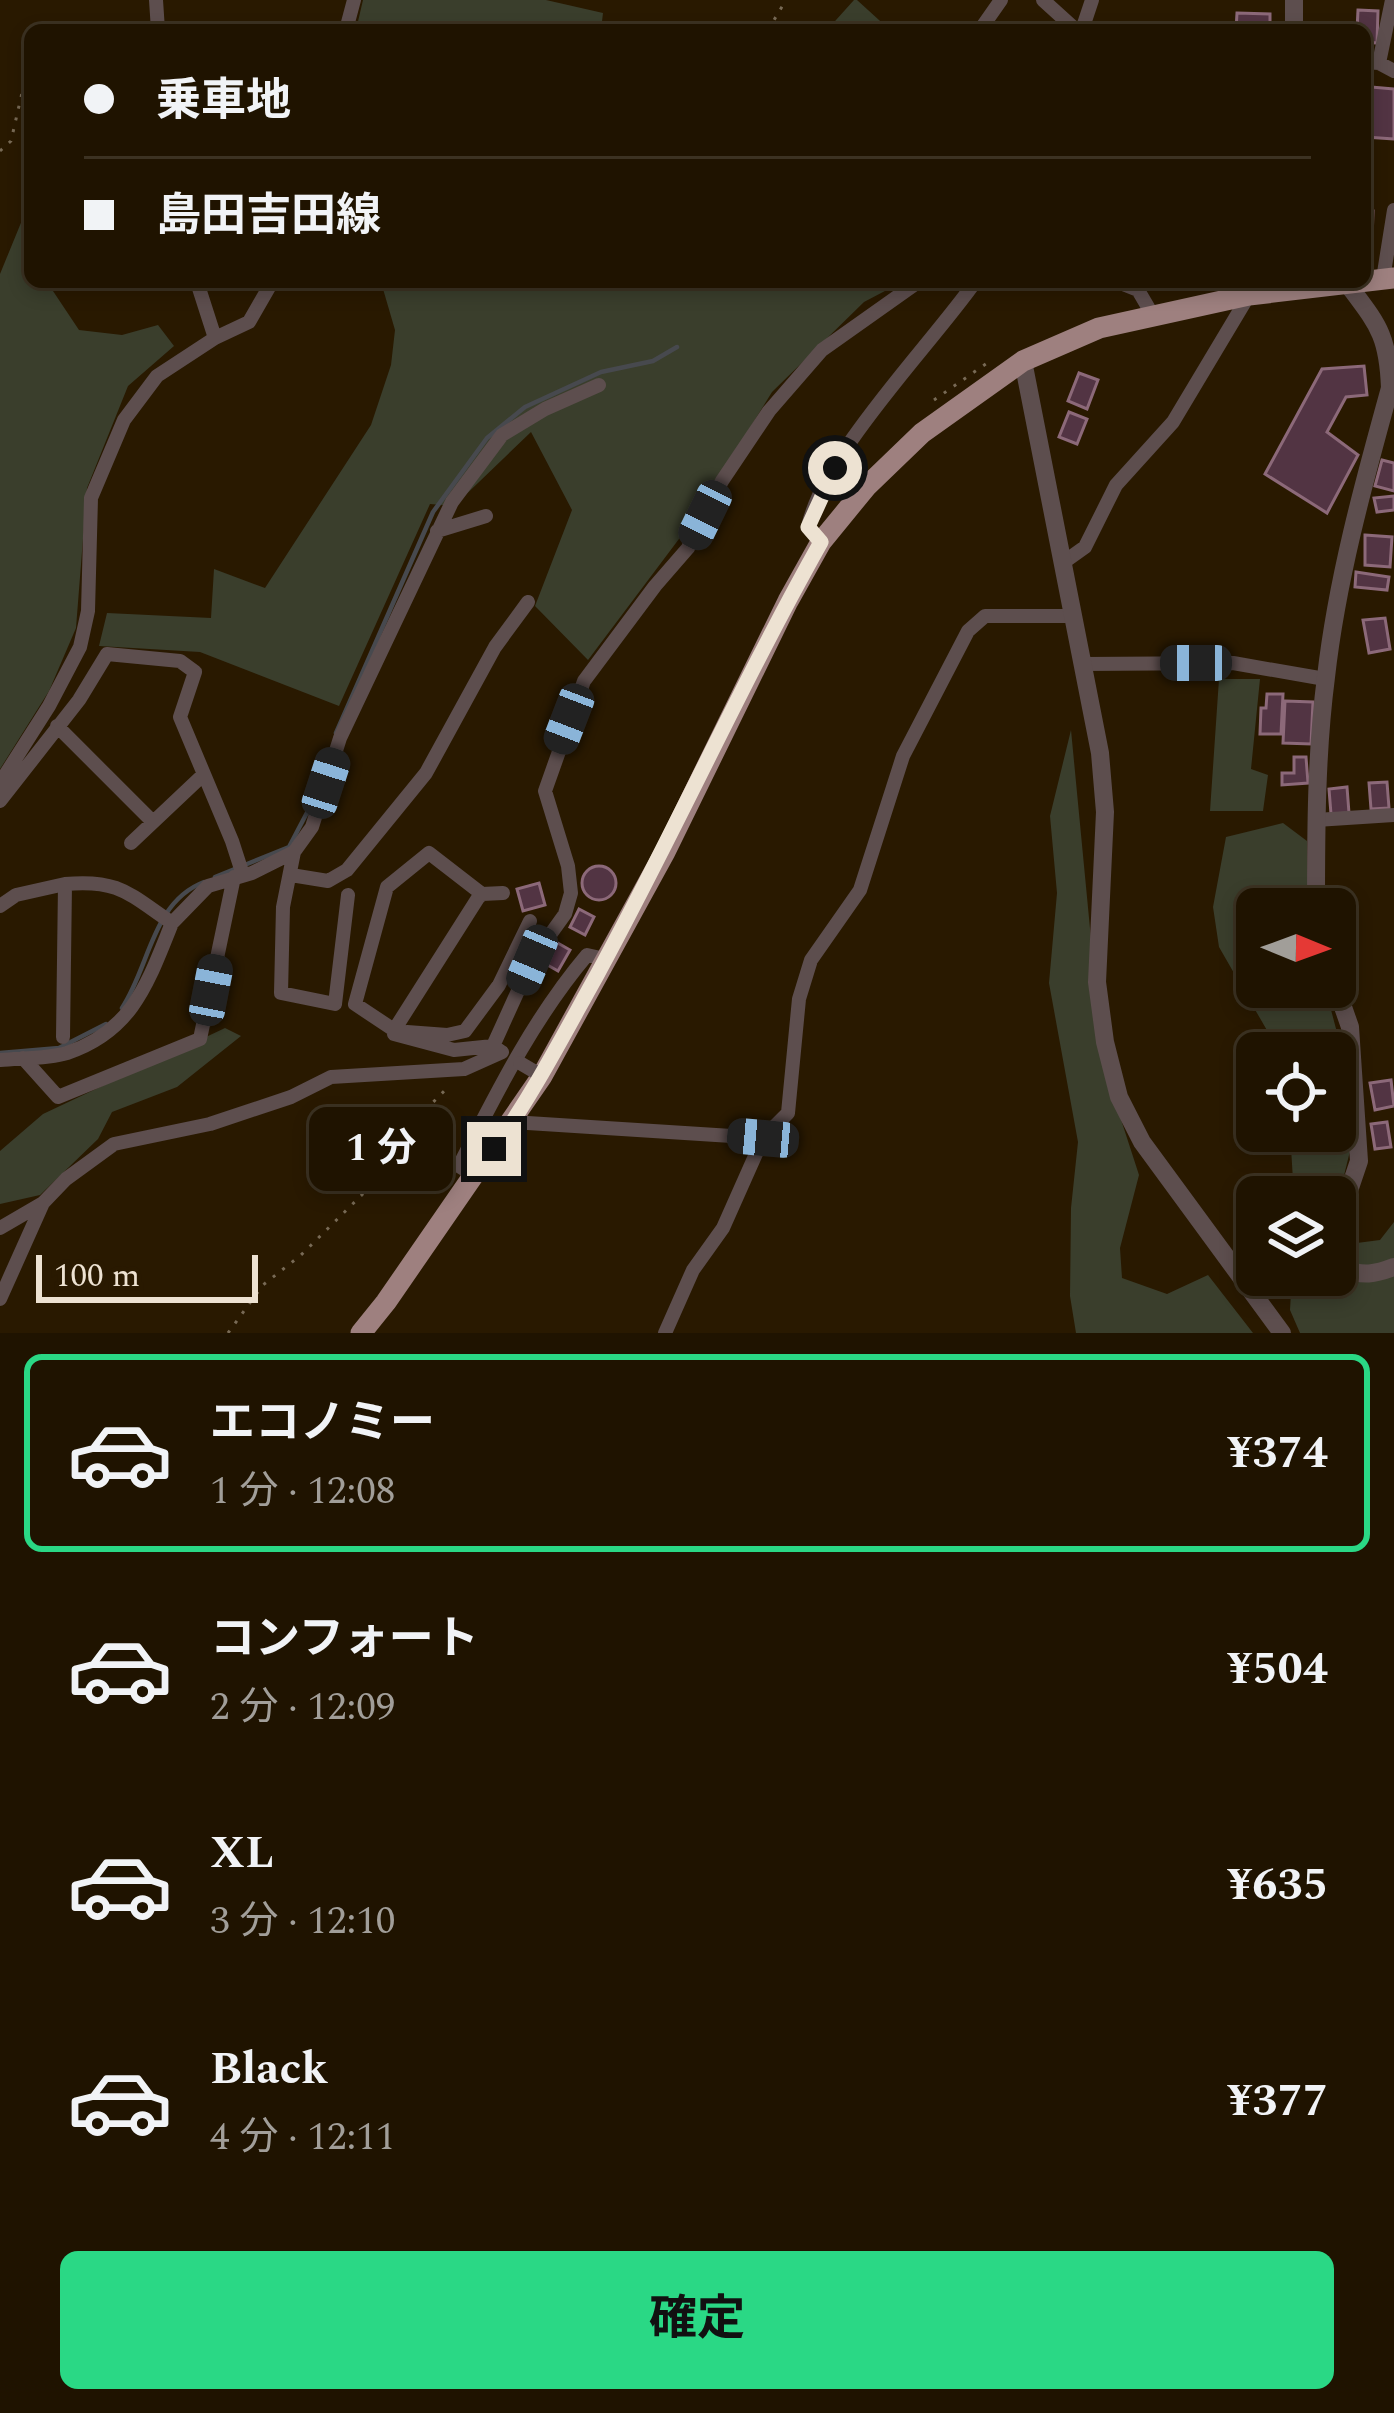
<!DOCTYPE html>
<html lang="ja">
<meta charset="utf-8">
<style>
body{margin:0;font-family:Spectral,"Noto Sans JP",serif;background:#2c200f;color:#f1f3f6;height:100vh;display:flex;flex-direction:column;font-size:45px;white-space:nowrap}
*{box-sizing:border-box;margin:0}
p{font-size:39px;color:#a19e99}
.icon{flex:none;width:66px;height:66px;fill:none;stroke:currentColor;stroke-width:2;stroke-linecap:round;stroke-linejoin:round}
.map{position:relative;height:1333px;overflow:hidden}
.panel{display:flex;flex-direction:column;background:#1f1300;flex:1}
.panel>*{flex:none}
.guide{position:absolute;left:24px;top:24px;width:1347px;height:264px;border-radius:18px;box-shadow:0 6px 18px #0003,0 0 0 3px #3c3222;display:grid;align-content:center;height:264px;padding:0 60px;background:#1f1300}
.needle{width:78px;rotate:91deg}
.buttons{position:absolute;left:1236px;top:888px;display:grid;gap:24px}
.buttons a{display:grid;place-items:center;width:120px;height:120px;border-radius:18px;background:#1f1300;box-shadow:0 6px 18px #0003,0 0 0 3px #3c3222;font-size:60px}
.scale{position:absolute;left:36px;bottom:30px;width:222px;box-sizing:border-box;padding-left:12px;border:6px solid #ede2d2;border-top:0;font-size:33px;line-height:42px;white-space:nowrap;color:#ede2d2;-webkit-text-stroke:9px #291900;paint-order:stroke}
.end{position:absolute;width:54px;height:54px;margin:-27px;border:15px solid #ede2d2;background:#111;box-shadow:0 0 0 6px #111}
.from{border-radius:50%}
.bubble{position:absolute;height:84px;border-radius:18px;background:#1f1300;box-shadow:0 6px 18px #0003,0 0 0 3px #3c3222;font-size:39px;font-weight:700;line-height:84px;text-align:center}
.car{position:absolute;width:36px;height:72px;margin:-36px -18px;border-radius:15px;box-shadow:0 0 9px 3px #0007;background:linear-gradient(#222 24%,#8ab4d8 0 40%,#222 0 76%,#8ab4d8 0 86%,#222 0)}
.guide b{display:flex;align-items:center;gap:42px;height:114px;font-size:45px}
.guide b+b{border-top:3px solid #3c3222}
.guide i{width:30px;height:30px;background:#f1f3f6}
ul{padding:21px 0 0;list-style:none}
li{display:flex;align-items:center;gap:36px;height:198px;margin:0 24px 18px;padding:0 36px;border:6px solid transparent;border-radius:18px}
li div{flex:1}
li b{display:block;font-size:45px}
li em{font-style:normal;font-weight:700}
li.selected{border-color:#2ad885}
li>.icon{width:108px;height:108px;stroke-width:1.5}
.primary-button{display:flex;gap:24px;margin-top:auto;padding:24px 60px}
.primary-button a{flex:1;height:138px;border-radius:18px;background:#2ad885;color:#111;font-size:48px;font-weight:700;line-height:138px;text-align:center}
.map>svg:first-child{display:block}
.green{fill:#3a3e2c}
.lines{fill:none;stroke-linecap:round;stroke-linejoin:round}
.stream{stroke:#47494e;stroke-width:4.5}
.building{fill:#523443;stroke:#8c6979;stroke-width:3}
.path{stroke:#786a55;stroke-width:3;stroke-dasharray:3 9;stroke-linecap:butt}
.minor{stroke:#5d4e4e;stroke-width:14}
.tertiary{stroke:#5d4e4e;stroke-width:18}
.primary{stroke:#9e807f;stroke-width:21}
.minor-bridge{stroke:#5d4e4e;stroke-width:14}
.route{stroke:#ede2d2;stroke-width:15}
</style>
<div class="map">
<svg width="1394" height="1333" viewBox="0 0 1394 1333">
<rect width="100%" height="100%" fill="#291900"/>
<path class="green" d="M363 0H546L603 13 601 30H356Z
M854 0H857L890 30H827Z
M25 213H30V282H53V291L79 330 122 335 158 325 174 346 128 386 87 488 76 628 49 691 0 769V274Z
M381 282H902L864 302 772 392 691 523 588 660 535 606 572 510 531 432 454 506 430 504 339 706 200 652 99 646 107 613 211 618 214 569 265 588 371 425 391 365 395 330Z
M1219 679H1260L1251 769 1268 775 1263 811H1210Z
M1071 730 1103 1064 1139 1175 1120 1248 1122 1278 1167 1294 1208 1275 1253 1333H1076L1070 1296 1071 1208 1078 1142 1049 983 1057 893 1050 816Z
M1283 823 1307 841 1308 909H1257V987H1325L1344 1059 1350 1151 1335 1212V1197H1294L1290 1131H1335V1053H1280L1219 947 1213 907 1226 837Z
M225 1028 241 1036 177 1087 112 1112 98 1139 40 1195 0 1204V1151L43 1114Z
M1394 1222V1333H1300L1290 1310 1292 1275H1335V1235L1349 1244 1380 1240Z"/>
<g class="lines">
<path class="stream" d="M336 733 433 512 487 438 525 407 601 372 653 361 677 347
M215 877 289 847 311 805 324 766
M122 1008C150 966 152 902 204 882
M0 1053 59 1048 106 1024"/>
</g>
<path class="building" d="M1358 10 1378 11 1377 43 1365 42V30H1357Z
M1237 13 1270 14V30H1236Z
M1371 87 1394 89V139L1366 137Z
M1365 211H1373L1372 241H1365Z
M1364 366 1367 395 1346 397 1327 432 1358 455 1327 513 1265 474 1322 369Z
M1079 373 1098 380 1087 409 1068 401Z
M1069 412 1087 419 1077 444 1059 437Z
M1382 460 1394 463V491L1375 486Z
M1394 496V510L1377 512 1374 498Z
M1365 535 1392 537 1390 567 1365 565Z
M1356 572 1389 577 1387 590 1355 587Z
M1385 618 1390 649 1369 653 1363 620Z
M1267 694H1283L1281 734H1260L1261 708H1266Z
M1285 701 1313 702 1311 744 1283 743Z
M1294 757H1306L1308 783 1282 785V773H1294Z
M1387 782 1389 808 1371 809 1369 783Z
M1347 787 1349 813 1331 814 1329 789Z
M582 883a17 17 0 1 1 34 0a17 17 0 1 1-34 0Z
M539 883 545 905 523 911 517 889Z
M579 909 594 917 585 935 570 927Z
M556 942 570 950 558 971 544 963Z
M1391 1080 1394 1106 1375 1110 1370 1083Z
M1387 1122 1391 1147 1375 1149 1371 1124Z"/>
<g class="lines">
<path class="path" d="M768 30 786 0
M0 151 11 141 24 84 30 80
M934 400 990 361
M228 1333 263 1285 301 1255 380 1177 403 1133 449 1086"/>
<path class="minor" d="M156 0 158 30
M1043 0 1076 30
M346 30 354 0
M980 30 1001 0
M1082 30 1092 0
M1365 62 1379 63 1394 71
M1379 63 1392 0
M1383 279 1394 210
M197 282 215 338
M1118 282 1138 290 1152 314
M437 531 486 516
M821 542 808 527C824 453 929 347 975 282
M1064 562 1085 547 1116 485 1173 422 1249 295
M1083 664 1233 663 1325 679
M57 726 153 822
M0 783 49 706 80 647 88 611 91 498 124 420 157 376 215 338 249 322 272 282
M0 801 79 700 107 654 180 661 195 672 180 717 232 841 243 875
M1316 820 1394 815
M131 843 203 775
M294 852 312 827 340 738 452 502 502 435 545 409 599 385
M291 875 328 881 347 870 426 773 495 647 528 602
M482 894 429 853 387 887 355 1004 400 1034 398 1024 478 898 482 894 503 893
M0 906 16 895 65 884 63 1037
M172 923 208 886 252 873 294 852 283 907 281 993 335 1004 348 895
M407 1032 447 1035 465 1031 499 985 530 921
M394 1034 454 1050 493 1046 500 1051
M493 1046 532 960 565 914 571 893 568 866 545 791 584 681 655 586 688 548 722 481 769 411 822 350 918 282
M23 1058 58 1097 200 1039 234 877
M0 1060C21 1058 47 1059 67 1053 133 1031 148 982 172 923 129 894 119 879 65 884
M512 1122 763 1138
M475 1176 459 1166C497 1092 533 1019 587 955L605 959
M0 1228 43 1203 66 1179 114 1144 210 1124 291 1097 331 1077 464 1069 502 1052
M0 1299 43 1203
M665 1333 693 1270 723 1228 763 1138 788 1113 799 999 811 960 860 890 903 756 968 631 985 616H1073"/>
<path class="tertiary" d="M1294 30V0
M1023 361 1100 753 1105 812 1097 982 1105 1042 1119 1097 1142 1142 1282 1333
M1316 909C1316 832 1316 754 1326 677 1337 579 1364 482 1390 388 1388 333 1377 324 1346 282
M1335 984 1350 1027 1359 1161 1335 1232
M1335 1247 1344 1268C1362 1277 1376 1274 1394 1267"/>
<path class="primary" d="M361 1333 386 1302 542 1076 665 852 788 601 821 542 866 487 922 433 1023 361 1099 328 1249 295 1394 278"/>
<path class="minor-bridge" d="M520 1063 537 1073"/>
</g>
<g class="lines">
<path class="route" d="M494 1149C533 1094 564 1034 597 975 675 832 741 684 821 542L808 527 835 468"/>
</g>
</svg>
<div class="buttons">
<a><svg class="needle" viewBox="-14 -14 28 28"><path d="M0-13l5 13h-10z" fill="#e53935"/><path d="M0 13l5-13h-10z" fill="#a19e99"/></svg></a>
<a><svg class="icon" aria-label="locate" viewBox="0 0 24 24"><circle cx="12" cy="12" r="6"/><path d="M12 2v4M12 18v4M2 12h4M18 12h4"/></svg></a>
<a><svg class="icon" aria-label="layers" viewBox="0 0 24 24"><path d="M12 4l9 5-9 5-9-5zM3 14l9 5 9-5"/></svg></a>
</div>
<div class="scale">100 m</div>
<i class="end from" style="left:835px;top:468px"></i>
<i class="end" style="left:494px;top:1149px"></i>
<div class="bubble" style="left:309px;top:1107px;width:144px">1 分</div>
<i class="car" style="left:705px;top:515px;rotate:206deg"></i>
<i class="car" style="left:1196px;top:663px;rotate:270deg"></i>
<i class="car" style="left:569px;top:719px;rotate:201deg"></i>
<i class="car" style="left:326px;top:783px;rotate:18deg"></i>
<i class="car" style="left:532px;top:960px;rotate:203deg"></i>
<i class="car" style="left:211px;top:990px;rotate:11deg"></i>
<i class="car" style="left:763px;top:1138px;rotate:275deg"></i>
<div class="guide">
<b><i class="from"></i>乗車地</b>
<b><i></i>島田吉田線</b>
</div>
</div>
<section class="panel">
<ul>
<li class="selected"><svg class="icon" aria-label="car" viewBox="0 0 24 24"><path d="M5 17H2v-5l4-1 3-4h7l3 4 3 1v5h-3M9 17h6M6 11h13"/><circle cx="7" cy="17" r="2"/><circle cx="17" cy="17" r="2"/></svg><div><b>エコノミー</b><p>1 分 · 12:08</p></div><em>¥374</em></li>
<li><svg class="icon" aria-label="car" viewBox="0 0 24 24"><path d="M5 17H2v-5l4-1 3-4h7l3 4 3 1v5h-3M9 17h6M6 11h13"/><circle cx="7" cy="17" r="2"/><circle cx="17" cy="17" r="2"/></svg><div><b>コンフォート</b><p>2 分 · 12:09</p></div><em>¥504</em></li>
<li><svg class="icon" aria-label="car" viewBox="0 0 24 24"><path d="M5 17H2v-5l4-1 3-4h7l3 4 3 1v5h-3M9 17h6M6 11h13"/><circle cx="7" cy="17" r="2"/><circle cx="17" cy="17" r="2"/></svg><div><b>XL</b><p>3 分 · 12:10</p></div><em>¥635</em></li>
<li><svg class="icon" aria-label="car" viewBox="0 0 24 24"><path d="M5 17H2v-5l4-1 3-4h7l3 4 3 1v5h-3M9 17h6M6 11h13"/><circle cx="7" cy="17" r="2"/><circle cx="17" cy="17" r="2"/></svg><div><b>Black</b><p>4 分 · 12:11</p></div><em>¥377</em></li>
</ul>
<div class="primary-button"><a>確定</a></div>
</section>
